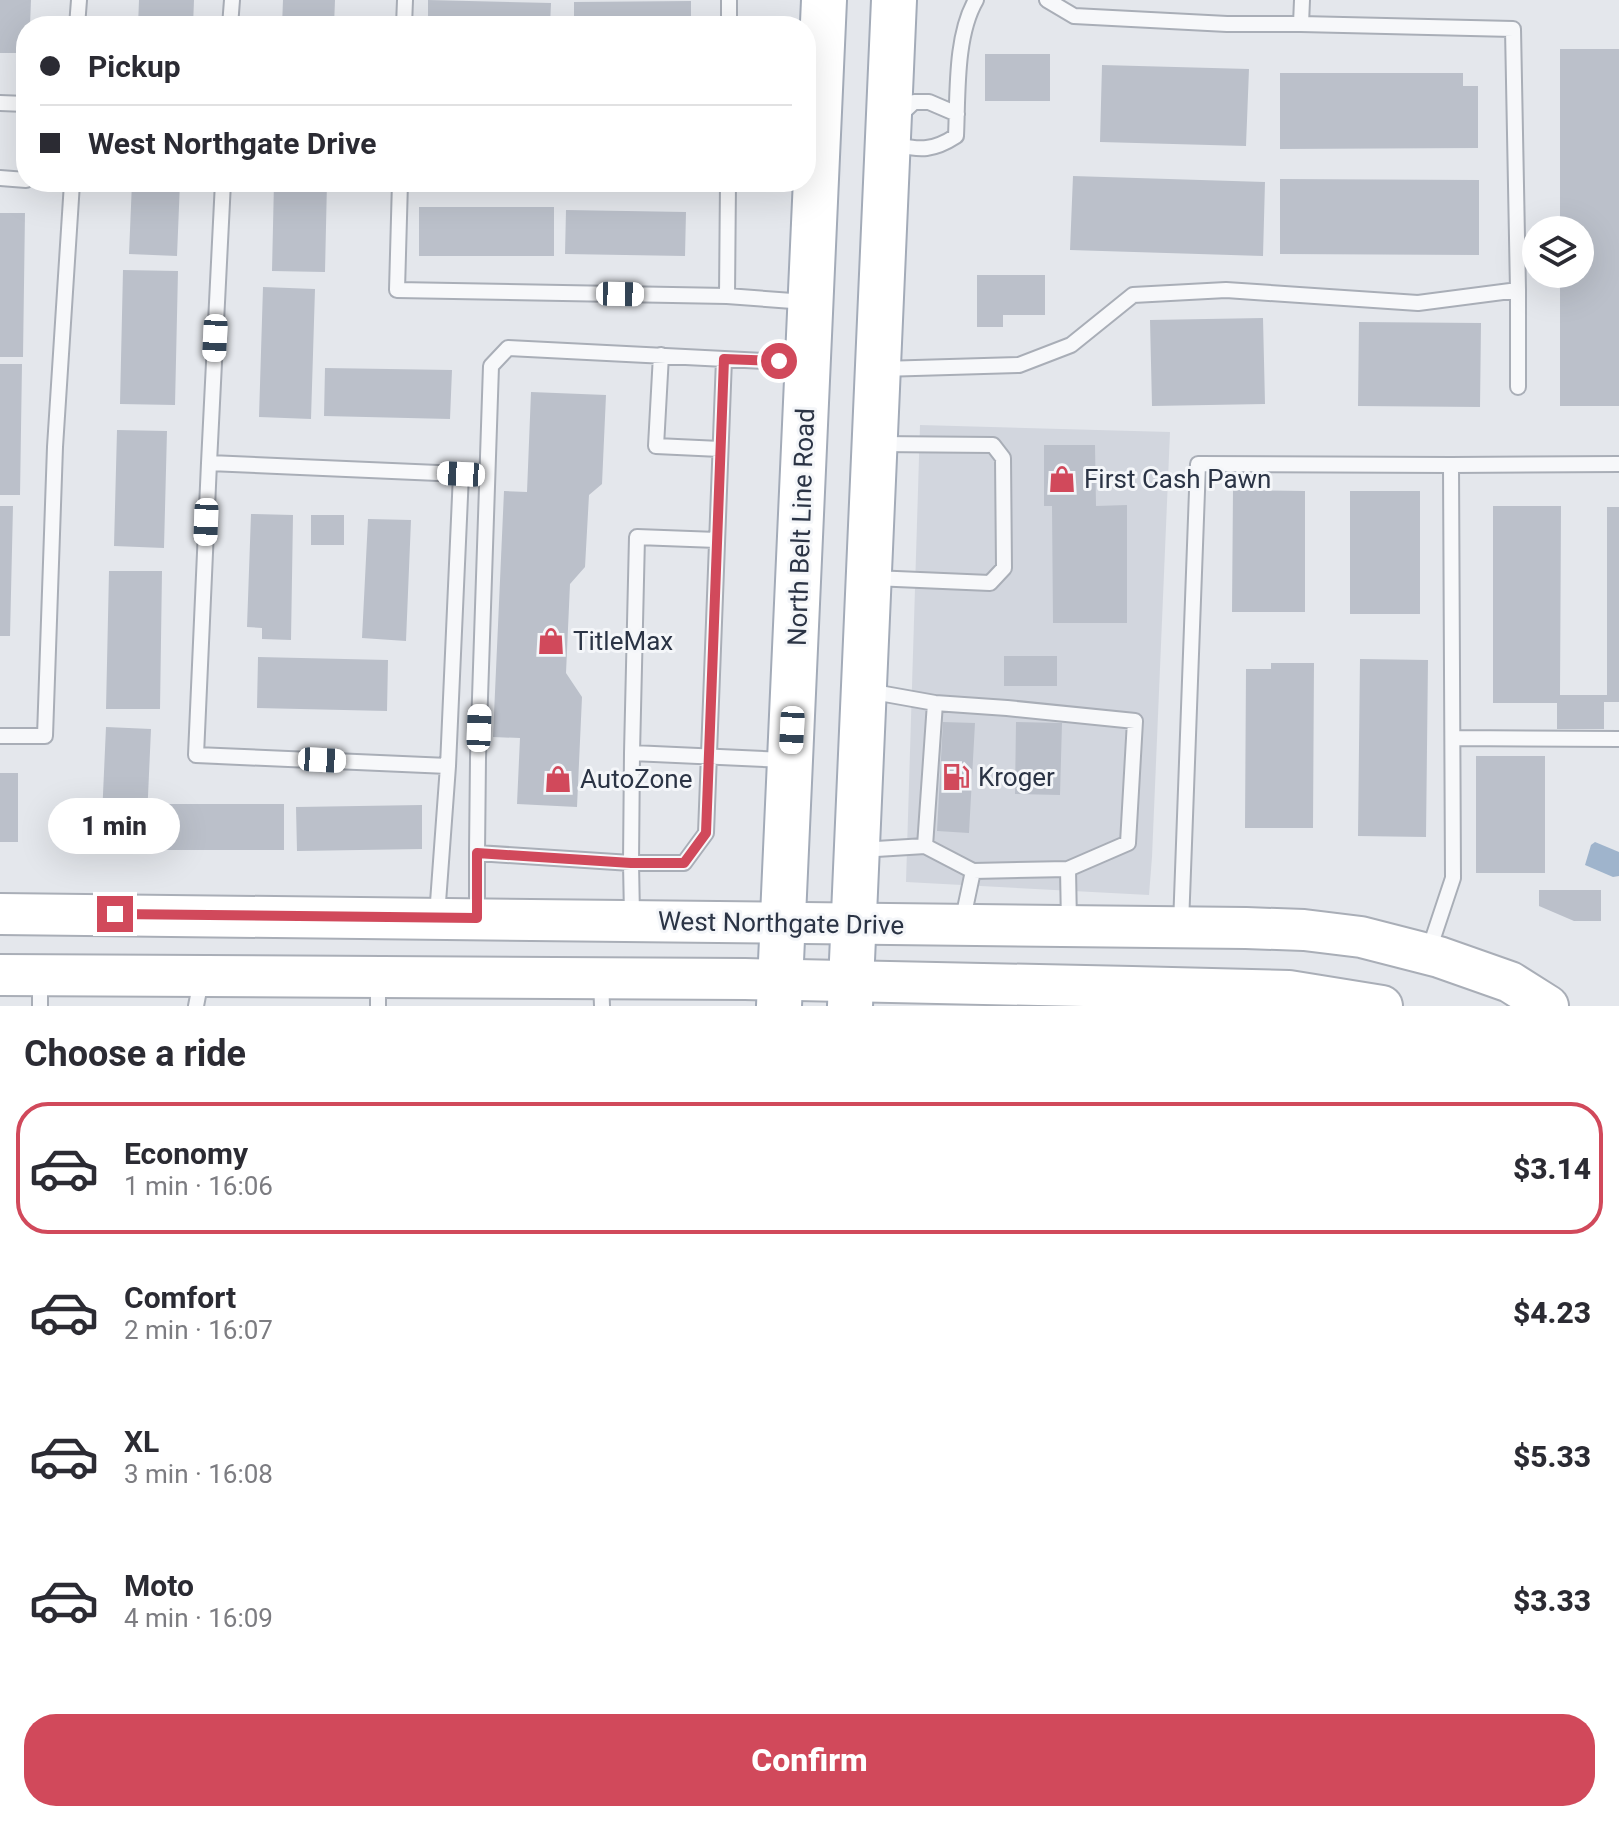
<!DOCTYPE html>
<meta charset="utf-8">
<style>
body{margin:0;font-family:Roboto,sans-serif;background:#f2f2f3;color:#2b2b33;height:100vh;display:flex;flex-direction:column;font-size:30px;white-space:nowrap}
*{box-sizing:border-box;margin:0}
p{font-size:26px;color:#7c7c81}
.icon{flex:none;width:44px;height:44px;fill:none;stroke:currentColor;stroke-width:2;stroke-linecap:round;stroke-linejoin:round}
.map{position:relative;height:1006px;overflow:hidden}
.side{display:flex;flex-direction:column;background:#fff;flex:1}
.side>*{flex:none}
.top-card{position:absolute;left:16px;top:16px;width:800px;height:176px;border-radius:32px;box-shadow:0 8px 32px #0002;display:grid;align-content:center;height:176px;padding:0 24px;background:#fff}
.tools{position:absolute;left:1522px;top:216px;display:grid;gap:16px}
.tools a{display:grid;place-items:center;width:72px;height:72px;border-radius:50%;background:#fff;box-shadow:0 8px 32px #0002;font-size:40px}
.end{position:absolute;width:36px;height:36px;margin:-18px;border:10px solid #d1495b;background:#fff;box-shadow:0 0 0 4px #fff}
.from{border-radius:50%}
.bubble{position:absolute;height:56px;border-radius:28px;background:#fff;box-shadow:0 8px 32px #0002;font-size:26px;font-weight:800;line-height:56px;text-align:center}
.car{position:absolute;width:24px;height:48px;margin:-24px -12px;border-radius:10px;box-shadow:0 0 6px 2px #0007;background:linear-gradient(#fff 24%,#345 0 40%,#fff 0 76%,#345 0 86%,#fff 0)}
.top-card b{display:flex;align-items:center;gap:28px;height:76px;font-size:30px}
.top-card b+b{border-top:2px solid #e1e1e2}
.top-card i{width:20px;height:20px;background:#2b2b33}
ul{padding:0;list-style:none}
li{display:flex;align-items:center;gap:24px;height:132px;margin:0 16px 12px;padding:0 8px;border:4px solid transparent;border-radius:32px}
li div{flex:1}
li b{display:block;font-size:30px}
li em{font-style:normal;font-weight:800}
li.on{border-color:#d1495b}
li>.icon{width:72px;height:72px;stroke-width:1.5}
h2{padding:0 24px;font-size:36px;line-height:96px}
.cta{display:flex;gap:16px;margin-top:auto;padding:16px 24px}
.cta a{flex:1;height:92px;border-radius:32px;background:#d1495b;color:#fff;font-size:32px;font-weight:800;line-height:92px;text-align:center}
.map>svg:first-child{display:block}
.built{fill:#d2d6de}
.water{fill:#9fb4cc}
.building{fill:#bbc0ca}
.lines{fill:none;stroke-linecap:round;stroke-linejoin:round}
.service-casing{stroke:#a9aeb7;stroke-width:18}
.secondary-casing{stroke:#a9aeb7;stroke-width:44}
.primary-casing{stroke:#a3abb8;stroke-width:48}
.service{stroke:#f7f8fa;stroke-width:14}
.secondary{stroke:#fff;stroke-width:40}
.primary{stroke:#fff;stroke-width:44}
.route{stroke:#d1495b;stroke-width:10}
.labels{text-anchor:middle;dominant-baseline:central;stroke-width:6;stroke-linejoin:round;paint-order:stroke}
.poi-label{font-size:26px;fill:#2b3445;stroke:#f4f6f9;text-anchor:start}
.street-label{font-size:26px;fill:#2b3445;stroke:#f4f6f9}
</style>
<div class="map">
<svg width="1619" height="1006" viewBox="0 0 1619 1006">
<rect width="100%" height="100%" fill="#e4e7ec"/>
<path class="built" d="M920 425 1170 432 1152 857 1149 895 906 882Z"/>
<path class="water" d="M1595 842 1619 852V876L1613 877 1585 865 1591 845Z"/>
<path class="building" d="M0 0H31L30 26H26V53H0Z
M139 0H194L193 26H138Z
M283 0H335L334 26H282Z
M428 0 551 3 550 26H428Z
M691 1V26H574V2Z
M1560 49H1619V406H1560V274H1580V230H1560Z
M985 54H1050V101H985Z
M1102 65 1249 69 1246 146 1100 142Z
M1280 73H1463V86H1478V148L1280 149Z
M1073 176 1265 182 1263 256 1070 250Z
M1280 179 1479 180V255L1280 254Z
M132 182H180L177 256 129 254Z
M274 182H327L325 272 272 271Z
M419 207H554V256H419Z
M566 210 686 212 685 256 565 254Z
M0 213H25L23 357H0Z
M123 270 178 271 175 405 120 404Z
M977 275H1045V315H1003V327H977Z
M263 287 315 289 311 419 259 417Z
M1263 318 1265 404 1152 406 1150 320Z
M1359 322 1481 323 1480 407 1358 406Z
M0 364H22L20 495H0Z
M325 368 452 370 450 419 324 416Z
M531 392 606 395 602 484 589 495 585 567 570 584 566 673 582 697 577 807 517 804 520 738 493 737 504 491 527 492Z
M117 430 167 431 164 548 114 546Z
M1044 445H1095L1096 506 1127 505V623H1053L1052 506H1044Z
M1233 490 1305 491V612H1232Z
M1350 491H1420V614H1350Z
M0 506H13L10 636H0Z
M1493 506H1561L1560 695H1607V507H1619V702H1604V729H1557V703H1493Z
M251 514 293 515 291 640 262 639V628L247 627Z
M311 515H344V545H311Z
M368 519 411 520 406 641 362 638Z
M109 571H162L160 709H106Z
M1004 656H1057V686H1004Z
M258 657 388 660 387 711 257 708Z
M1360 659 1428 660 1426 837 1358 836Z
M1271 663H1314L1313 828H1245L1246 669H1271Z
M943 722 975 723 969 833 937 831Z
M1016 722 1062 723 1060 795 1015 794Z
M106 727 151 729 146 841 101 839Z
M1476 756H1545V873H1476Z
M0 773H18V842H0Z
M163 804H284V850H163Z
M422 805V849L297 851 296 807Z
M1539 890H1601V921H1574L1539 906Z"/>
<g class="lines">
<g class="service-casing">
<path id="service" d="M1047 0 1074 16 1227 24H1301
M1302 0 1301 24 1513 29 1518 290V387
M77 26 79 0
M230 26 232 0
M404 26 405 0
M729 26V0
M0 103 26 104
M898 117 914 102H929L957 114
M894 141 895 145C921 150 933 151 956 136 958 94 955 36 976 0
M0 178 26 180
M400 182 397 290 727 296 728 182
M727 296 806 302
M661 355 656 446 720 449
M724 359 706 833 684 863H631L632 753 785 760
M881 369 1019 365 1071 345 1133 295 1226 290 1418 303 1518 290
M209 463 223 182
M873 578 990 583 1004 568 1003 458 993 445 878 444
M868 691 935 703 1007 708 1135 721 1128 843 1068 869 1069 924
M0 736H45L55 447 72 183 62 182
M1453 738 1619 739
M632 753 637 537 717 540
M925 846 935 703
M860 850 925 846 973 871 962 923
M973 871 1068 869
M437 916 448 766 461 474 209 463 196 755 448 766
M632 916 631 863 477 853 478 758 491 366 508 348 803 363
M477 917V853
M1181 925 1198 464 1451 465
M1428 953 1453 878 1451 465 1619 464
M601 979 602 1006
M40 1006V979
M196 1006 201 980
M378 1006V978"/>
</g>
<g class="secondary-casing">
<path id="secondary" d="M0 914C416 915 831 925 1246 928L1304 930 1361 937 1439 957 1510 982 1548 1006
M0 975 745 979 1132 987 1289 991 1382 1006"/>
</g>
<g class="primary-casing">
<path id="primary" d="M779 1006 824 0
M850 1006 894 0"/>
</g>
<use href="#service" class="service"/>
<use href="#secondary" class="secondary"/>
<use href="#primary" class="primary"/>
</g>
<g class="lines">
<path class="route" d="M115 914 477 918V853L631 863H684L706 833 724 359 779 361"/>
</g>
<defs>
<g id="shop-bare" transform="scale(2.16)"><path d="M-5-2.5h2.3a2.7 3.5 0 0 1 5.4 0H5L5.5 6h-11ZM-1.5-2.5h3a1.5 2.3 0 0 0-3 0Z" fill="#d1495b" stroke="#f4f6f9" stroke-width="2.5" paint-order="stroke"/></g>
<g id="fuel-bare" transform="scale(2.16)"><path d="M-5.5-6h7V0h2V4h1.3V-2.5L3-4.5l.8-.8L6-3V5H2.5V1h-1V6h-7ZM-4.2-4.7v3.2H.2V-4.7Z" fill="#d1495b" stroke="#f4f6f9" stroke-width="2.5" paint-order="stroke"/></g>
</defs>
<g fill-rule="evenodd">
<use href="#shop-bare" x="1062" y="479"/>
<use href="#shop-bare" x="551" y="641"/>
<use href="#fuel-bare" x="956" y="777"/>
<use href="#shop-bare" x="558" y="779"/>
</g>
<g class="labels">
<g class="poi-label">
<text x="1084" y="479">First Cash Pawn</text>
<text x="573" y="641">TitleMax</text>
<text x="978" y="777">Kroger</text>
<text x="580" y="779">AutoZone</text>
</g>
<g class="street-label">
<text transform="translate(801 527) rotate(-88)">North Belt Line Road</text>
<text transform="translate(781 923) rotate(1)">West Northgate Drive</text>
</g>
</g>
</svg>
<div class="tools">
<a><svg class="icon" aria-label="layers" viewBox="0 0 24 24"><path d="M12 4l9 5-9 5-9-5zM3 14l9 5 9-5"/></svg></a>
</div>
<i class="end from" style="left:779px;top:361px"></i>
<i class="end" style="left:115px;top:914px"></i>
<div class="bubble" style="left:48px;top:798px;width:132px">1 min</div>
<i class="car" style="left:620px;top:294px;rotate:91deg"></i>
<i class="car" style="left:215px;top:338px;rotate:183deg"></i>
<i class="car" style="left:461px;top:474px;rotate:273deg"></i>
<i class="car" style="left:206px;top:522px;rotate:182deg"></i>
<i class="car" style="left:479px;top:728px;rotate:2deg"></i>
<i class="car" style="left:792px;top:730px;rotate:183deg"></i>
<i class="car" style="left:322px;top:760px;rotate:93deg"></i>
<div class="top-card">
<b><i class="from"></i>Pickup</b>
<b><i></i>West Northgate Drive</b>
</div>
</div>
<section class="side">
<h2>Choose a ride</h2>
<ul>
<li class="on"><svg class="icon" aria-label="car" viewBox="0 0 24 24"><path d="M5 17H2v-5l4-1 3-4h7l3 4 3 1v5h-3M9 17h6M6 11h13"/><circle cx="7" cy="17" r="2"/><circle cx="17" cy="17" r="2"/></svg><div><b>Economy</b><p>1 min · 16:06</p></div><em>$3.14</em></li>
<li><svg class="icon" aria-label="car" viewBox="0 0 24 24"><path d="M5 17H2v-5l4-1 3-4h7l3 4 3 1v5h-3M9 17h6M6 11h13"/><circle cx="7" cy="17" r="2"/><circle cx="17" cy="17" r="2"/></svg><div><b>Comfort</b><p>2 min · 16:07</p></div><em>$4.23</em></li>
<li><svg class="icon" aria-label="car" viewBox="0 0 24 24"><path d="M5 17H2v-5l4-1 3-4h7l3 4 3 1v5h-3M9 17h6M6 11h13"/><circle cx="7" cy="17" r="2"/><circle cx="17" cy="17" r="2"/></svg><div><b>XL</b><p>3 min · 16:08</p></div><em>$5.33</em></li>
<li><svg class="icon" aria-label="car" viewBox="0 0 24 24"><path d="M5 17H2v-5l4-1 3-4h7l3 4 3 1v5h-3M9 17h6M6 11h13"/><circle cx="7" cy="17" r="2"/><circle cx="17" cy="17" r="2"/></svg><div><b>Moto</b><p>4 min · 16:09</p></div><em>$3.33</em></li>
</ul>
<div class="cta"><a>Confirm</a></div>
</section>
